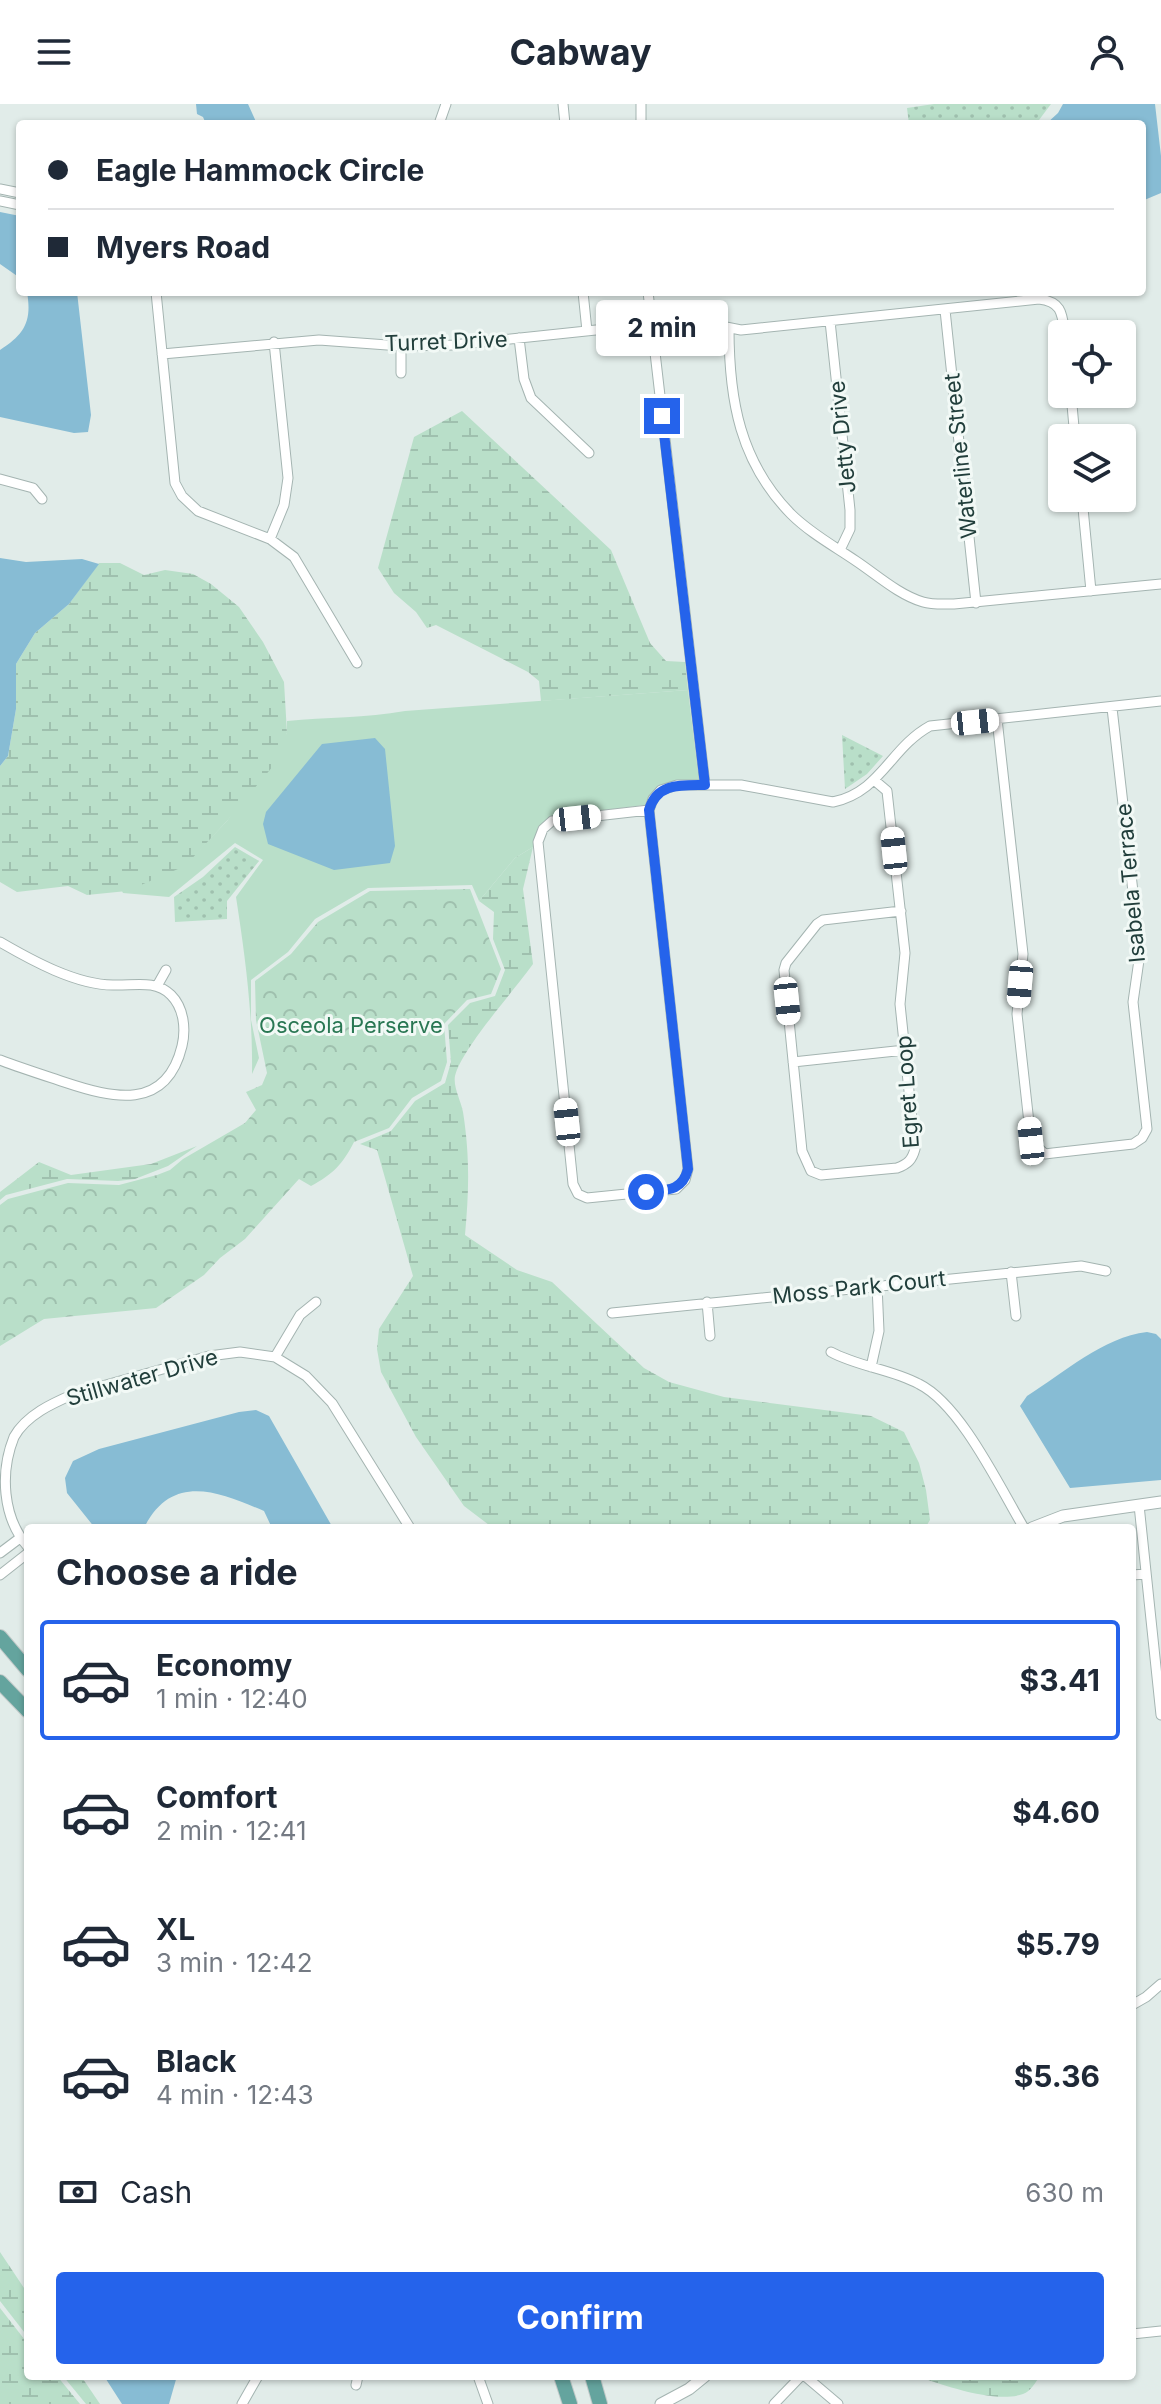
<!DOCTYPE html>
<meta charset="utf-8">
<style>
body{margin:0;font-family:Inter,sans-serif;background:#f2f2f3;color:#1f2937;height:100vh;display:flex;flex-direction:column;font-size:30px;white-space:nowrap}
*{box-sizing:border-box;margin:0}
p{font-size:26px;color:#747a83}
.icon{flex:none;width:44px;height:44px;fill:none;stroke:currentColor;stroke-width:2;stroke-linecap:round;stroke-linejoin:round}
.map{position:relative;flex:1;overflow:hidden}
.sheet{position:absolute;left:24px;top:1420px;width:1112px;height:856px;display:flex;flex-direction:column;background:#fff;border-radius:8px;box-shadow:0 2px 6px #0004}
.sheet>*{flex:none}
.hud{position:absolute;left:16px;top:16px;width:1130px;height:176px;border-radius:8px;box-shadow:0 2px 6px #0004;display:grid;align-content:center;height:176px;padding:0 32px;background:#fff}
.controls{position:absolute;left:1048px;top:216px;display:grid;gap:16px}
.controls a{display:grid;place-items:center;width:88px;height:88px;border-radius:8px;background:#fff;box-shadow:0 2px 6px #0004;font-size:40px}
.end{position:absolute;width:36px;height:36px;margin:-18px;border:10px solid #2563eb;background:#fff;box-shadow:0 0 0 4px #fff}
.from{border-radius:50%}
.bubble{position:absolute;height:56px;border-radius:8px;background:#fff;box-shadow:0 2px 6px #0004;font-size:26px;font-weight:700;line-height:56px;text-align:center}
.car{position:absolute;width:24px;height:48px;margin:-24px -12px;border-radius:10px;box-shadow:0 0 6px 2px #0007;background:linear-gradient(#fff 24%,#345 0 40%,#fff 0 76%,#345 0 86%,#fff 0)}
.hud b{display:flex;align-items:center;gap:28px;height:76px;font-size:30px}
.hud b+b{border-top:2px solid #e0e1e3}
.hud i{width:20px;height:20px;background:#1f2937}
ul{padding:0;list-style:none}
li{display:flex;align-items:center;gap:24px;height:120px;margin:0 16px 12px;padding:0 16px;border:4px solid transparent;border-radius:8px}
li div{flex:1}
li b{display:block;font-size:30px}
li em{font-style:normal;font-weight:700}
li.active{border-color:#2563eb}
li>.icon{width:72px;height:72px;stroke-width:1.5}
h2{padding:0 32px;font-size:36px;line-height:96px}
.pay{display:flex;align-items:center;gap:20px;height:88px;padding:0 32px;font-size:30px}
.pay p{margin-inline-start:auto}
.button{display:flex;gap:16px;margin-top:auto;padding:16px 32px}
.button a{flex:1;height:92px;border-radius:8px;background:#2563eb;color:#fff;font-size:32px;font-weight:700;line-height:92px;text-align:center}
header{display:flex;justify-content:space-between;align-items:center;height:104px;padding:0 32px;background:#fff;font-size:36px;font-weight:700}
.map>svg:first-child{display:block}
.green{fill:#b9dfc9}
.forest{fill:url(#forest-crowns)}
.wetland{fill:url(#wetland-marsh)}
.park{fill:url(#park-dots)}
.water{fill:#87bcd4}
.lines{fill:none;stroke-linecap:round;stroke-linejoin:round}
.minor-casing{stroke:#a4b4b1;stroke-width:11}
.tertiary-casing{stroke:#a4b4b1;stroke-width:13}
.primary-casing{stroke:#c1c9c8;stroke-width:16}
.minor{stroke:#fff;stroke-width:9}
.tertiary{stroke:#fff;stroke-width:11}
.primary{stroke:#64a49e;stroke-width:14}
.route{stroke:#2563eb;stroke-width:10}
.labels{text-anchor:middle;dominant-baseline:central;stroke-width:6;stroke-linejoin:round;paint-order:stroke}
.street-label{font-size:22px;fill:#213e3b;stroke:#f2f9f6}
.park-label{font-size:22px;fill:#297753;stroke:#f2f9f6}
</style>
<header><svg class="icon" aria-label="menu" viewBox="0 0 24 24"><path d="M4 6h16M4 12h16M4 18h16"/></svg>Cabway<svg class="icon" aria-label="person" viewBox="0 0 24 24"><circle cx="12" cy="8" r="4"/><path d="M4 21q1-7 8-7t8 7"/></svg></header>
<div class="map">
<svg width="1161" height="2300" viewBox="0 0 1161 2300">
<defs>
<pattern id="forest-crowns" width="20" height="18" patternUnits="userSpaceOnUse" patternTransform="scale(2)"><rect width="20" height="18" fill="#b9dfc9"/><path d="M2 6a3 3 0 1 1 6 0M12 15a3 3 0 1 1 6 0" fill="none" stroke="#9fc0ae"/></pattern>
<pattern id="wetland-marsh" width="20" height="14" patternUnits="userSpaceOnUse" patternTransform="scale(2)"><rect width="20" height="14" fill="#b9dfc9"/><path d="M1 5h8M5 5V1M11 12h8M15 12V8" fill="none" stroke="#9fc0ae"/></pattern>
<pattern id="park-dots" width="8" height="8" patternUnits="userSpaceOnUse" patternTransform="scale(2)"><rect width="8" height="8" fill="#b9dfc9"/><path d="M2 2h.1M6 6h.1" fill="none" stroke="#9fc0ae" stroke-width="1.8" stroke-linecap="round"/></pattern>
</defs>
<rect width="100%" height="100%" fill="#e1ece9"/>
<path class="green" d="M688 586 699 677C676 676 653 676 645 701L549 713 538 723 533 743 515 754 479 797 472 781 368 784 315 815 288 848 251 876V916L259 954 252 970C253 910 245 851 236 793L263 756 235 739 169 793 123 789 122 787 185 761 227 717 287 629V617C326 613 366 614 405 607Z"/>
<path class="forest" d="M470 785 501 865 491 890 467 896 444 920 447 958 441 977 412 994 389 1024 354 1038C343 1060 332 1071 311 1082L299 1075 245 1135 220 1154 204 1171 156 1204 44 1215 0 1242V1101L8 1095 68 1079 119 1081 157 1071 170 1066 183 1055 245 1019 256 1006 246 988 262 981 267 969 256 916 255 877 291 850 318 818 370 787Z"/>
<path class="wetland" d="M462 307 611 446 650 539 666 557 685 558 688 586 541 597 539 577 528 568 436 521 427 524 416 508 394 489 378 464 414 333Z
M99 459H120L144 471 165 466 193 470 211 480 239 503 263 538 284 578 287 629 274 661 227 717 185 762 127 787 87 791 68 782 17 788 0 778V662L8 652 16 605V560L35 529 69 500Z
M533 743 523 785 533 860C514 887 462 944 455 972 453 983 461 997 463 1008 470 1052 469 1088 465 1131L517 1166 552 1178 644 1264 669 1278 724 1293 871 1312 904 1328 919 1359 926 1386 930 1416 925 1424H493L464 1402 416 1333 381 1268 377 1245 379 1225 413 1172 377 1046 360 1040 391 1027 415 997 445 979 451 958 448 921 470 899 495 892 505 866 493 835 494 808 479 797 515 754Z
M197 1042 168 1062 135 1075 118 1077 67 1075 6 1091 0 1096V1088L39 1058 71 1071 151 1060Z
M0 2148 28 2190V2233L0 2197Z
M0 2204 28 2240V2272H57L80 2300H0Z
M63 2272H81L100 2300H86Z
M916 2272H1040C1035 2279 1031 2287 1023 2290 995 2300 943 2281 916 2272Z"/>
<path class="park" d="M934 0H1051L1036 20H909L907 4Z
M842 631 883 652 867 670 845 685Z
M235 743 259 757 227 797V815L175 818 174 793 203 773Z"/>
<path class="water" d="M196 0H248L257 20H206L203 13 197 10Z
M1063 0H1155L1161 52V89L1142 97V20H1046L1058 9Z
M0 108 20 112V174L0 160Z
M27 188H77L91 311 88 328 74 329 0 313V246C25 230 32 217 27 188Z
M0 454 26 458 82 455 99 460 69 500 35 529 16 560V605L8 652 0 662Z
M375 634 385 645 395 742 390 759 334 766 268 740 263 720 266 708 322 640Z
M1147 1228 1156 1230 1161 1235V1376L1070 1384 1020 1302 1027 1292C1064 1269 1103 1233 1147 1228Z
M256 1306 269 1312 333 1424H272L264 1407C219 1388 172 1368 144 1424H95L67 1389 65 1374 73 1357 99 1345 239 1308Z
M104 2272H177L169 2300H122Z"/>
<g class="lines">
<g class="minor-casing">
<path id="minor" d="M563 0 565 20
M439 20 446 0
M641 20V0
M0 85 20 89
M0 97 20 101
M156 188 175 379 182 392 198 407 270 435 294 453 357 559
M583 188 587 227
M648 188 705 681
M945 206 976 499
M830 217 850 406V425L840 446
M729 225C729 296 740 358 791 410 810 429 834 442 856 457 877 471 899 491 923 498 933 501 944 500 954 500L1161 480
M519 234 524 275 531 294 589 349
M401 242V269
M162 250 319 236 401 242 453 241 691 216 741 226 1039 195C1062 198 1062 209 1065 230
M1071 290 1075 334
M0 375 33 384 42 395
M1082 394 1091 487
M270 435 284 401 288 374 274 238
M997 615 1023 850 1017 910 1031 1037 1045 1050 1053 1049 1133 1040 1142 1034 1147 1025 1133 898 1140 849 1112 604
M874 676 887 687 905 849 900 900 915 1045C912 1056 908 1060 897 1064L821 1071 811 1067 802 1047 784 866 786 859 817 820 823 816 901 807
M649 706 552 717 543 725 538 738 573 1080 578 1090 587 1094 676 1085 685 1076 688 1065 649 706 653 695 661 686 677 681H741L833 698C881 688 890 644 930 622L1161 597
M0 838C31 856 76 881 113 881 133 882 155 875 171 891 184 904 186 925 182 942 166 1008 112 994 64 978 43 971 21 964 0 956
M157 882 166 866
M793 958 905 946
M1011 1168 1016 1212
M707 1198 710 1232
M612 1209 1081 1162 1106 1167
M831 1248C859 1263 891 1265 919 1280 961 1301 999 1382 1024 1424
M275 1253 300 1211 316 1198
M871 1263 879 1227 877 1181
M1139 1401 1161 1611
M28 1443C2 1413 0 1368 14 1333 26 1311 53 1299 74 1290L209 1252 240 1248 275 1253 306 1272 332 1299 410 1424
M0 1449 20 1434
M0 1471 28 1449
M1132 1471 1146 1470
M1132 1901 1146 1893 1161 1880
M1132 2230 1161 2227
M478 2272 488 2300
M805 2272 838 2300
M356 2281 358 2272
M242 2300 258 2272
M774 2300 801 2272"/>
</g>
<g class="tertiary-casing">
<path id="tertiary" d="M1032 1424 1063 1412 1161 1398
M661 2300 689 2285 705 2272"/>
</g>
<g class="primary-casing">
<path id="primary" d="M0 1533 28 1566
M0 1578 28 1607
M561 2272 570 2300
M592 2272 600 2300"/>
</g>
<use href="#minor" class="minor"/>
<use href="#tertiary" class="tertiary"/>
<use href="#primary" class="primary"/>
</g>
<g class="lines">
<path class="route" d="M646 1088C666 1086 682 1088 688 1065L649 706C657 679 680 681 705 681L662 312"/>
</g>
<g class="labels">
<g class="street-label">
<text transform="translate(446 237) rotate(-2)">Turret Drive</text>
<text transform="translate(842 333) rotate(-96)">Jetty Drive</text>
<text transform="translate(960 352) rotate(-96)">Waterline Street</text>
<text transform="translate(1130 779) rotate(-95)">Isabela Terrace</text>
<text transform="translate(907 988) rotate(-94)">Egret Loop</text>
<text transform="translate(859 1183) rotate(-6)">Moss Park Court</text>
<text transform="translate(142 1273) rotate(-16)">Stillwater Drive</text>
</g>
<g class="park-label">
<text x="351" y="921">Osceola Perserve</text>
</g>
</g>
</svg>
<div class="controls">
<a><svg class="icon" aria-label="locate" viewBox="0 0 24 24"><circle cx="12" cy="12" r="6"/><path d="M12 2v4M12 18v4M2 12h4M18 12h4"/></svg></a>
<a><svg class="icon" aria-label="layers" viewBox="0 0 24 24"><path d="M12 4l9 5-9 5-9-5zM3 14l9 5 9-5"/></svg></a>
</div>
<i class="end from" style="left:646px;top:1088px"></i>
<i class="end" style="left:662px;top:312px"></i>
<div class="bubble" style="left:596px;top:196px;width:132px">2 min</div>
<i class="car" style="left:975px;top:618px;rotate:84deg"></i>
<i class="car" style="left:577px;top:714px;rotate:84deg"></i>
<i class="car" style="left:894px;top:747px;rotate:354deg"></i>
<i class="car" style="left:1020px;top:880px;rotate:185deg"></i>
<i class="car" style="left:787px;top:897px;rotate:174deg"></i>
<i class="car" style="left:567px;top:1018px;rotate:354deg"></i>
<i class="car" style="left:1031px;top:1037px;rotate:354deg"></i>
<div class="hud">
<b><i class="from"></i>Eagle Hammock Circle</b>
<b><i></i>Myers Road</b>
</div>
<section class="sheet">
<h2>Choose a ride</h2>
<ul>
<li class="active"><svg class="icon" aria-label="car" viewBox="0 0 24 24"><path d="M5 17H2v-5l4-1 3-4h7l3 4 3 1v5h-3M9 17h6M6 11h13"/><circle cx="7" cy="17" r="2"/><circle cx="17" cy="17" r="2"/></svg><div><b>Economy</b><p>1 min · 12:40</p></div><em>$3.41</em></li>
<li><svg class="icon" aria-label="car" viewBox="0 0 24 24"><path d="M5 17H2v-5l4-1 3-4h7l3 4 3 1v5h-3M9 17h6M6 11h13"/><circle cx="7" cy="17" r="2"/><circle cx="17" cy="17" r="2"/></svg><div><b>Comfort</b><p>2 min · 12:41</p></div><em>$4.60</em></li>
<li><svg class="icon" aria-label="car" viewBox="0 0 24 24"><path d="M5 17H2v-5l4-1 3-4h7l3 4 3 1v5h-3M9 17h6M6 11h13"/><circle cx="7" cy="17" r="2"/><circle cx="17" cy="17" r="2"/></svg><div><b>XL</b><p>3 min · 12:42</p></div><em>$5.79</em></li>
<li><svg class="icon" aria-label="car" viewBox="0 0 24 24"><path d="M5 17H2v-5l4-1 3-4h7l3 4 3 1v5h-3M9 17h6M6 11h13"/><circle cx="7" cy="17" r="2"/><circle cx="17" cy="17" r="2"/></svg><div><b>Black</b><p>4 min · 12:43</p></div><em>$5.36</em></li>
</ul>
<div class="pay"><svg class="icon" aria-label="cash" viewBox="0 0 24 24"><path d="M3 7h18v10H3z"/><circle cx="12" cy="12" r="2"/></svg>Cash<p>630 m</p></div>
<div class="button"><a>Confirm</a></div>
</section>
</div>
